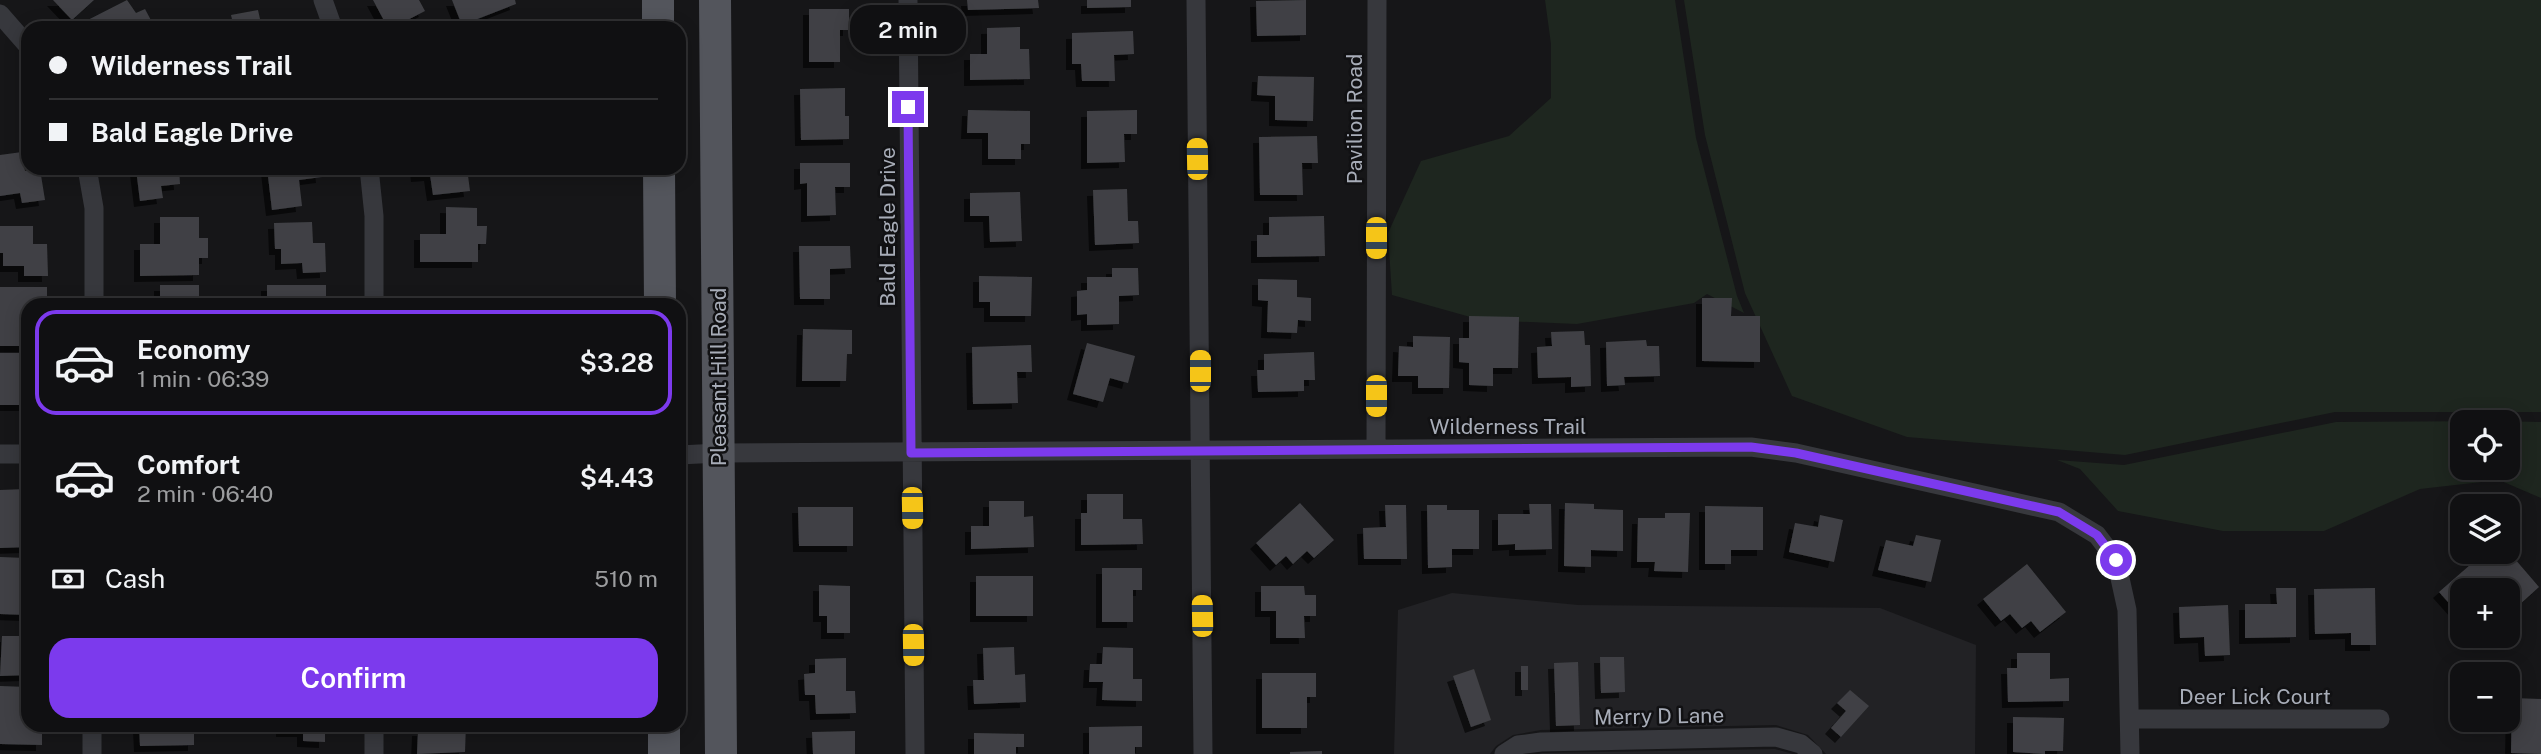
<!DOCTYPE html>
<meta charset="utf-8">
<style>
body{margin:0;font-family:"Public Sans",sans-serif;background:#1e1e20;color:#f1f3f6;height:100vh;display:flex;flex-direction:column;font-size:26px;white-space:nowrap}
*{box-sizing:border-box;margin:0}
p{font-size:23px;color:#9c9d9f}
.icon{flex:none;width:38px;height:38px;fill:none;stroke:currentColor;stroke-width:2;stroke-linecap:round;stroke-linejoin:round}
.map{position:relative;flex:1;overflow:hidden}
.drawer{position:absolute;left:21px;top:298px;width:665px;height:434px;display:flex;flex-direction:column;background:#101012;border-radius:21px;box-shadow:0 4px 18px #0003,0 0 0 2px #303032}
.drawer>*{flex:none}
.guide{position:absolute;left:21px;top:21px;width:665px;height:154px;border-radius:21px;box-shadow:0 4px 18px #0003,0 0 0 2px #303032;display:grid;align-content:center;height:154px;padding:0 28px;background:#101012}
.controls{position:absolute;left:2450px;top:410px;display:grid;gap:14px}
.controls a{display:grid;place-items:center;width:70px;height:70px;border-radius:14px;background:#101012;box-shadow:0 4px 18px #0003,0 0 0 2px #303032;font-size:35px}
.end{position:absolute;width:32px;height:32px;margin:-16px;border:9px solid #7c3aed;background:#fff;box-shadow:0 0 0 4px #fff}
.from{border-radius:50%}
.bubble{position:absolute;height:49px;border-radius:21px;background:#101012;box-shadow:0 4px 18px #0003,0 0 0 2px #303032;font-size:23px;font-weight:600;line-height:49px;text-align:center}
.car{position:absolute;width:21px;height:42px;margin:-21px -10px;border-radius:9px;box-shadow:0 0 5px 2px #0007;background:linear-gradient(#f5c518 24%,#345 0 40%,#f5c518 0 76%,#345 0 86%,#f5c518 0)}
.guide b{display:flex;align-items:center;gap:24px;height:66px;font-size:26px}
.guide b+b{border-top:2px solid #303032}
.guide i{width:18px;height:18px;background:#f1f3f6}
ul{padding:12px 0 0;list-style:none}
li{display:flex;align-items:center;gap:21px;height:105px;margin:0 14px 10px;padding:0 14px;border:4px solid transparent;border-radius:21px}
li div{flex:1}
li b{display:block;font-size:26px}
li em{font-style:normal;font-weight:600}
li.on{border-color:#7c3aed}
li>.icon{width:63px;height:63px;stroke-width:1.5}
.pay{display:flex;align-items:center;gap:18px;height:77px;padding:0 28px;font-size:26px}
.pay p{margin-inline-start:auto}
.cta{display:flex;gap:14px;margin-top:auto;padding:14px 28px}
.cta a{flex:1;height:80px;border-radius:21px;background:#7c3aed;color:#fff;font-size:28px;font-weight:600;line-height:80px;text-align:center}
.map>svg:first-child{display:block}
.built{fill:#222225}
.green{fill:#1e261f;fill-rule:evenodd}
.building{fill:#404145;filter:url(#shadow)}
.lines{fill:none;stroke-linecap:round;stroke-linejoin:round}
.minor{stroke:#37383d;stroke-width:19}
.primary{stroke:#53555c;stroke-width:32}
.route{stroke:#7c3aed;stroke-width:9}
.labels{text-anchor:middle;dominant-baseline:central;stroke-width:5;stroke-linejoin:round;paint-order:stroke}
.street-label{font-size:21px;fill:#a8adb8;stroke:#111113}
</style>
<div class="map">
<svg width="2541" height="754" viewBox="0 0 2541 754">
<defs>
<filter id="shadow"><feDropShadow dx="-6" dy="6" stdDeviation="0" flood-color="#0009"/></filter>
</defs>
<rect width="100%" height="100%" fill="#161618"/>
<path class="built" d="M1452 593 1578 605 1880 608 1976 645 1975 754H1826L1808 735 1776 725 1541 730 1513 735 1496 746 1490 754H1394L1398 610Z
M1775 749 1793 754H1538L1542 753Z"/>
<path class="green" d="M1545 0H1675L1696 138 1737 296 1744 313 1707 294 1694 303 1577 324 1481 320 1392 295 1388 233 1421 161 1509 136 1551 98V44Z
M1684 0H2541V412H2335L2125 455 1907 437 1792 396 1745 293 1705 135Z
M2496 421 2541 422V498L2499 480 2420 489 2324 531H2223L2118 511 2080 469 2057 460 2124 465 2336 422ZM2462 422H2508V467H2462Z"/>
<path class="building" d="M53 0H94L72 20Z
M127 0 136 13 145 9 154 26 149 28H77L76 26Z
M373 0H419L425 11 392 28H388Z
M452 0H515L516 4 462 25Z
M967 0H1038L1039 8 968 10Z
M1087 0H1131V7L1087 8Z
M1306 0V35L1257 36 1256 1Z
M809 9H849V30H840V62H809Z
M258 10 262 28H234L231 15Z
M1020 27V49H1029L1030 79 970 80V54H987V28Z
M1133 31 1134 54 1114 55 1115 81H1082L1081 64H1072V33Z
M1258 76 1314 77 1313 121 1275 120V96L1257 95Z
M845 88V116H849V139L801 140 800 89Z
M968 110 1030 111V144H1021V159H988V133H967Z
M1137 110V134H1124L1125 162 1087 163V111Z
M1317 136 1318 163H1302L1303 195H1260L1259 137Z
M22 152 25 171 40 169 45 200 22 203 20 193 0 196V155Z
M800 163H850V187H835L836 215 807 216V183L800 184Z
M148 168H179L180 184 161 186 163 198 140 201 136 169Z
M267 168H321L322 177 299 180 302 206 272 210Z
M416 168H467L470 191 433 195 430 175 417 176Z
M1127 189 1128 221H1138L1139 243 1095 245 1093 190Z
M1020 192 1022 241 990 242 989 216H970V193Z
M446 207 477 208V226H487L486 244H478V262H420V234H446Z
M1324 216 1325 256 1257 257V235H1269V217Z
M160 217H199V238H208V258H199V275L140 276V244H160Z
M312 222 313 243H325L326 272 303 273 302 263 281 264V249H275L274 223Z
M0 226H33V244H47L48 276H24V266H3V253H0Z
M799 246H850L851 268 830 269V299H800Z
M1112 268H1138L1139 295 1119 296V324L1087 325V314L1077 315V291L1087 290V277H1112Z
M979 276 1032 277 1031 316H990V302H979Z
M1258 279 1297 280V297L1311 298V321L1298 320 1297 333 1267 332 1268 301 1258 300Z
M160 285H199V304H160Z
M267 285H326V304H267Z
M0 287H47V304H28L26 346H0Z
M1702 298H1732L1731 316H1760V362L1702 361Z
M1469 316 1519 317 1518 368H1493V386L1469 385V363L1459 362V338H1469Z
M803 329 852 330V354H847L846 381H802Z
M1584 331 1585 345H1590L1591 386 1571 387V377L1538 378 1537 347 1552 346 1551 332Z
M1413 336 1450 337 1449 388H1418V376H1398L1399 346 1413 347Z
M1646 340 1647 346H1659L1660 376 1624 377 1625 385 1607 386 1606 342Z
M1087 343 1135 356 1128 383 1110 378 1103 402 1073 394Z
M1031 345 1032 372H1017L1018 403 973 404 972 347Z
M1314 352 1315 380H1304V391L1258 392 1257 370H1264V354Z
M0 353H28V405H0Z
M26 489 28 547 0 548V490Z
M1087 494H1123V519H1142L1143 544 1081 545V513H1087Z
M989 501H1024V517L1033 516 1034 547 971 549V526H989Z
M1300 503 1334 540 1314 558 1307 551 1293 564 1286 556 1276 565 1256 543Z
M1565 503 1594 504V509L1623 510V551L1591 550V567L1564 566Z
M1529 504H1551L1552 549 1515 550V544L1498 545V514H1530Z
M1385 505H1406L1407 559H1364L1363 528 1386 527Z
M1427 505H1447V510H1479V549H1452V567L1428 568Z
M1705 506 1763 507V550H1731V564H1705Z
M798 507H853V546H799Z
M1665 513H1690L1688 572 1654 571 1655 562H1637L1638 518H1665Z
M1820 515 1843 520 1834 562 1789 552 1795 523 1818 527Z
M1916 535 1941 540 1931 582 1878 570 1886 540 1913 546Z
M2486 551H2508L2539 587 2508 615V590H2462V606L2456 611 2439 592Z
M0 557 26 558 28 615 0 614Z
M2027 564 2066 612 2040 632 2031 621 2022 628 2010 614 2001 621 1983 599Z
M1102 568H1142V590H1133V622H1102Z
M976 576H1033V616H976Z
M819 585 850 586V633H827V616H819Z
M1261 586H1304L1305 595H1316V616H1304L1305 638H1276V611H1261Z
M2276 588H2296V637L2245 638V604H2277Z
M2375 588 2376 645H2351V633L2315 634 2314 589Z
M2228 605 2230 655 2205 656 2204 637 2180 638 2179 607Z
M2 636H28V675L0 676Z
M1014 647 1015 675 1025 674 1026 702 974 704 973 680H984L983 648Z
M1103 647 1133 648V679H1142V701L1102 700 1103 682H1089L1090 664H1102Z
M2017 653H2050V679L2069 678V701L2008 702 2007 668H2017Z
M1600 657H1624L1625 692 1601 693Z
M846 658V691H855L856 713 816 714 815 695H805L804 674 815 673V659Z
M1578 662 1580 725 1556 726 1554 663Z
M1521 666H1528V690H1521Z
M1474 669 1491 720 1471 727 1453 676Z
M1262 673H1316V697H1307V728H1262Z
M0 686 28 687V724H42V745L0 744Z
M1850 690 1869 706 1841 737 1831 728 1846 711 1837 703Z
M2512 698 2541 699V754L2511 753Z
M2013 717 2064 718 2063 751H2045V754L2013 752Z
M139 724H194V745L140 746Z
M282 724H325V742L303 741V731H282Z
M433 724H466L465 752 417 754 418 730H433Z
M1142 726V747H1135V754H1089V727Z
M855 731V754H813L812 732Z
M974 733 1024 734V747H1016V754H974Z
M1322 751V754H1290V752Z"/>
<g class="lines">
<path class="minor" d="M323 0 333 28
M908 0 915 754
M1196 0 1203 754
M0 14 28 46
M87 168 94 208V304
M369 168 374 216V304
M1376 449 1377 0
M0 454H28
M679 455 719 453 1751 447 1796 453 2059 512 2097 535 2116 560 2127 610 2130 754
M2130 719H2380
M92 754V724
M374 754V724
M1504 754 1518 745 1541 742 1776 737 1801 744 1813 754"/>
<path class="primary" d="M658 0V28
M715 0 721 754
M659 168 660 304
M664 724V754"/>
</g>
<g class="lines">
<path class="route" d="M908 107 911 453 1751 447 1796 453 2059 512 2097 535 2116 560"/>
</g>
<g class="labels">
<g class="street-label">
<text transform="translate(1354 119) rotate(-90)">Pavilion Road</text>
<text transform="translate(887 227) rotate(-90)">Bald Eagle Drive</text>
<text transform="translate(718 377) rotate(-90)">Pleasant Hill Road</text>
<text x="1508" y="426">Wilderness Trail</text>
<text x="2255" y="696">Deer Lick Court</text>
<text transform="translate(1659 716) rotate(-1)">Merry D Lane</text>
</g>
</g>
</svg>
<div class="controls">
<a><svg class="icon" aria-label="locate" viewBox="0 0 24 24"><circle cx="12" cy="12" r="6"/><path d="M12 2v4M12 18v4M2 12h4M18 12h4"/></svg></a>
<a><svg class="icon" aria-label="layers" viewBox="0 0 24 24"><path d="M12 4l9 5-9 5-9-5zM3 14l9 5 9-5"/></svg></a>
<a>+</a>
<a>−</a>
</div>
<i class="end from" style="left:2116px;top:560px"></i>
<i class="end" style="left:908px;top:107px"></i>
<div class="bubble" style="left:850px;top:5px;width:116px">2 min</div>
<i class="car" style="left:1197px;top:159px;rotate:359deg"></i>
<i class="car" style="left:1376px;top:238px;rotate:180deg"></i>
<i class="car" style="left:1200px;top:371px;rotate:0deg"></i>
<i class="car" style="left:1376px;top:396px;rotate:180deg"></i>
<i class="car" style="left:912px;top:508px;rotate:179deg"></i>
<i class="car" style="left:1202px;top:616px;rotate:359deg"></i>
<i class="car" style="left:913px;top:645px;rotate:179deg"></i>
<div class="guide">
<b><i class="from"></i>Wilderness Trail</b>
<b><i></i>Bald Eagle Drive</b>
</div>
<section class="drawer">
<ul>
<li class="on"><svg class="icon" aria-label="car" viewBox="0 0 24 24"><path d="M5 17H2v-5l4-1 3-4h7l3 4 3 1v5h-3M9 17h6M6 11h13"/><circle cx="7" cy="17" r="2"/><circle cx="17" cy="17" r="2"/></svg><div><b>Economy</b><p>1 min · 06:39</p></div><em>$3.28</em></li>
<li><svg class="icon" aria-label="car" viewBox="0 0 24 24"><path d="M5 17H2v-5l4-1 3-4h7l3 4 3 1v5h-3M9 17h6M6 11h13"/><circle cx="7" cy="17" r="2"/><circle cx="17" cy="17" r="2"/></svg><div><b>Comfort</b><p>2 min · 06:40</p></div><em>$4.43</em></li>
</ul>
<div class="pay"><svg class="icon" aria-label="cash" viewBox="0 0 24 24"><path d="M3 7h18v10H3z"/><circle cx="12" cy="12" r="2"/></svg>Cash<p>510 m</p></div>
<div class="cta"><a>Confirm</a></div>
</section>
</div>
